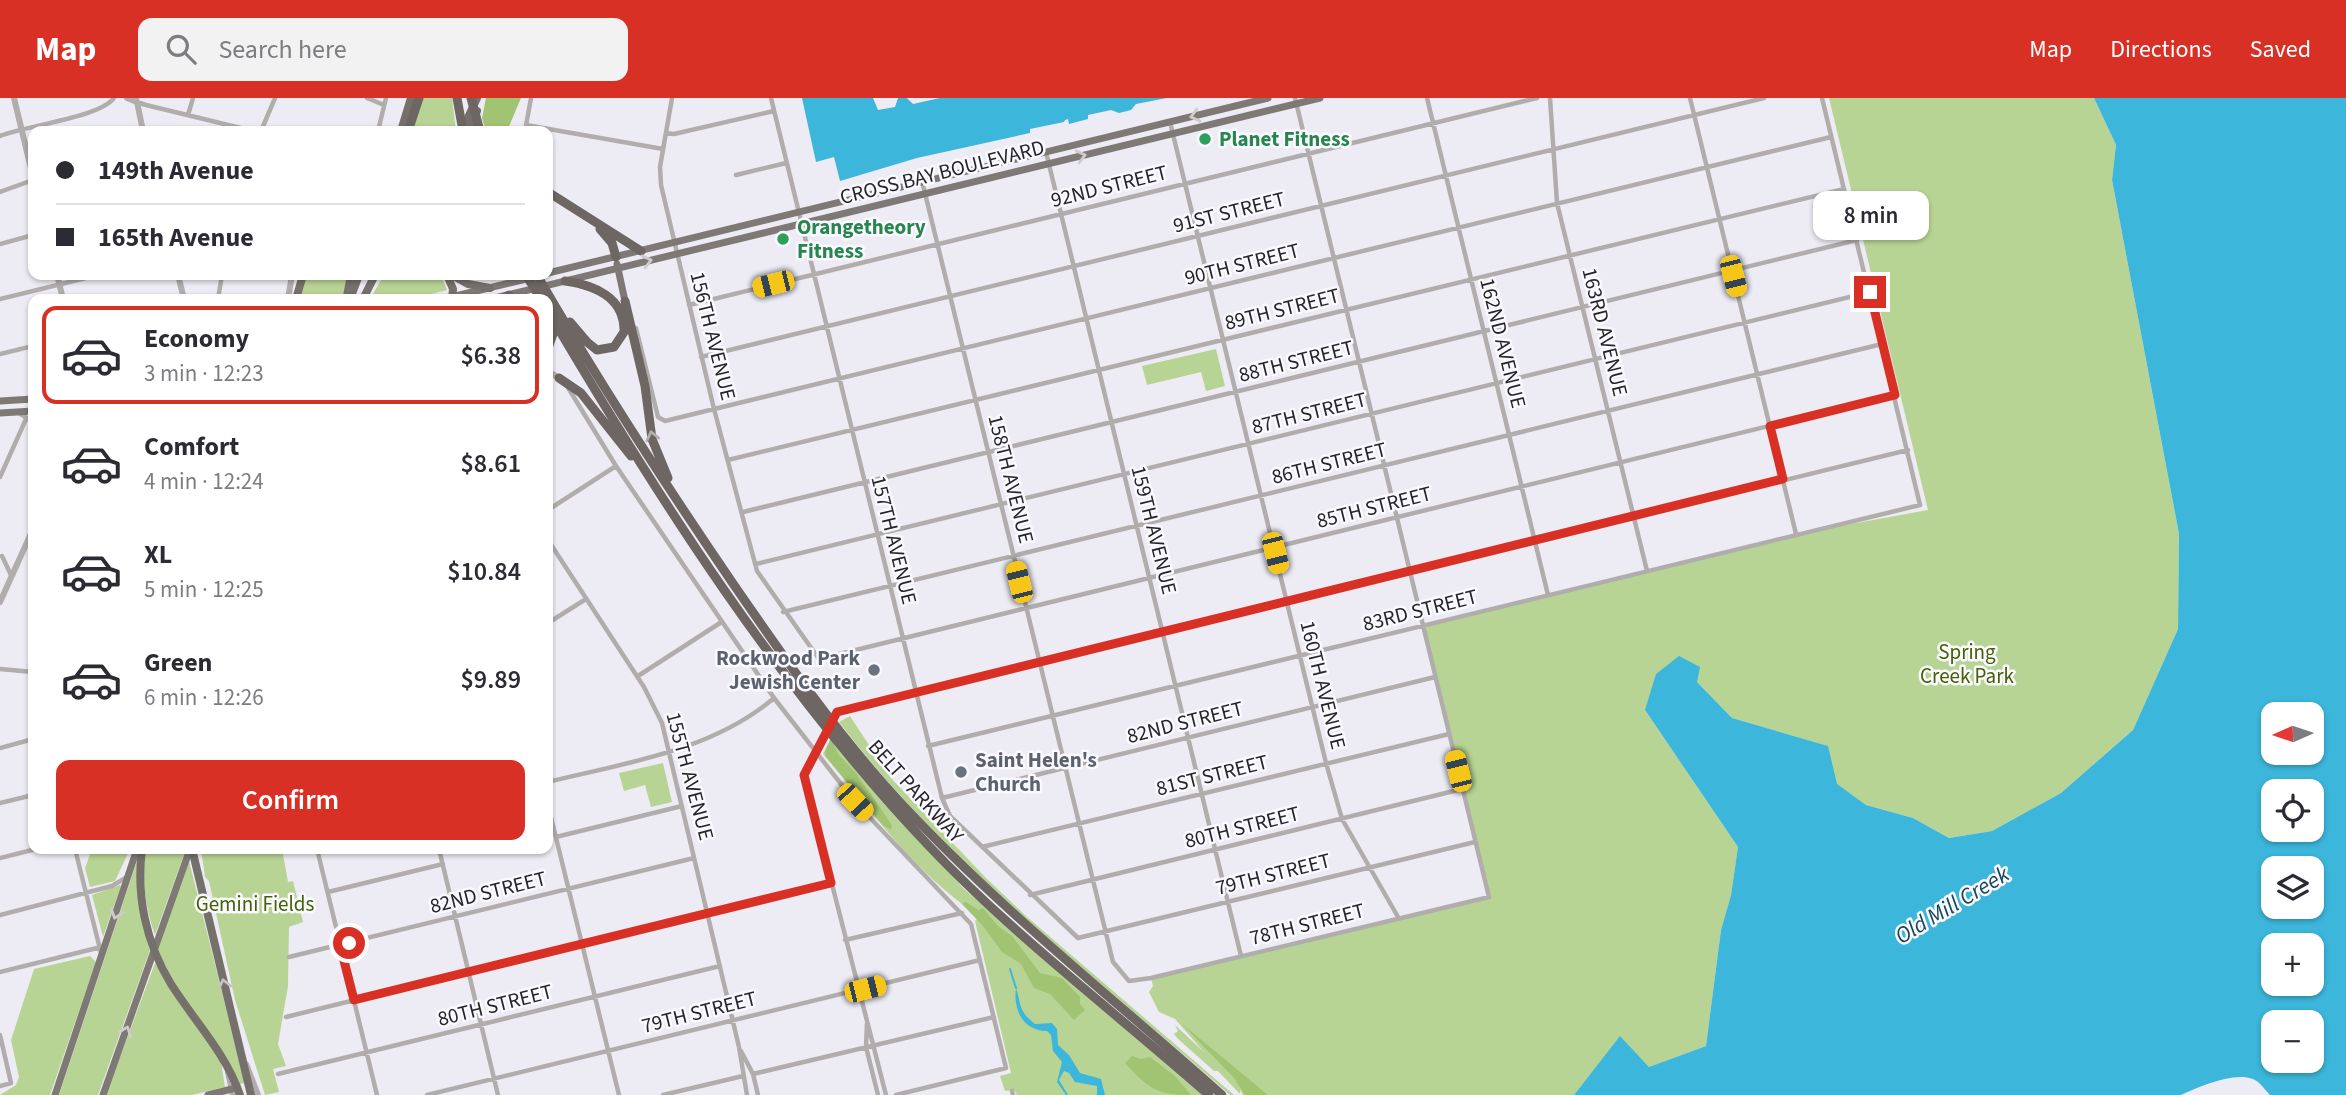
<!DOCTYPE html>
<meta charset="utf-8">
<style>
body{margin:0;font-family:"Source Sans 3",sans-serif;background:#f2f2f3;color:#2b2b33;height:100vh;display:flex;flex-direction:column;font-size:26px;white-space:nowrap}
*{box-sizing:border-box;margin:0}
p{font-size:23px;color:#7c7c81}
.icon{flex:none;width:38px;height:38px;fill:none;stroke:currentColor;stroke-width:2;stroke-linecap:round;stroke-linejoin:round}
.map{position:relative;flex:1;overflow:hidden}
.details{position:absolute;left:28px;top:196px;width:525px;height:560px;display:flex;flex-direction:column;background:#fff;border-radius:14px;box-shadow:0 2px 5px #0004}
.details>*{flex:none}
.hud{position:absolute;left:28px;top:28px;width:525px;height:154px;border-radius:14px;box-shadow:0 2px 5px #0004;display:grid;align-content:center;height:154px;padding:0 28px;background:#fff}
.needle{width:46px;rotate:267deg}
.buttons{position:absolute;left:2261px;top:604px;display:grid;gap:14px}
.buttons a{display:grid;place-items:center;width:63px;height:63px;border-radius:14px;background:#fff;box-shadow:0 2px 5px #0004;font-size:35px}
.end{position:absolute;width:32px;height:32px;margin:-16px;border:9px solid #d93025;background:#fff;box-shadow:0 0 0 4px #fff}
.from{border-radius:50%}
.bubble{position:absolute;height:49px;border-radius:14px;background:#fff;box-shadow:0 2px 5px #0004;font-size:23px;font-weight:600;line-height:49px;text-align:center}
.car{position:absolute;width:21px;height:42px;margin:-21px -10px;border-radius:9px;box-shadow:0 0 5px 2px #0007;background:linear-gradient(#f5c518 24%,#345 0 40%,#f5c518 0 76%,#345 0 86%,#f5c518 0)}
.hud b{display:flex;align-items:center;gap:24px;height:66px;font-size:26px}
.hud b+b{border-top:2px solid #e1e1e2}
.hud i{width:18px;height:18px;background:#2b2b33}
ul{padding:12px 0 0;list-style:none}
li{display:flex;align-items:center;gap:21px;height:98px;margin:0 14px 10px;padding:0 14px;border:4px solid transparent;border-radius:14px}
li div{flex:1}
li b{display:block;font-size:26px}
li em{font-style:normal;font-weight:600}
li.on{border-color:#d93025}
li>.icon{width:63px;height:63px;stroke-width:1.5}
.action{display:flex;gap:14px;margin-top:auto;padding:14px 28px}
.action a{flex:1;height:80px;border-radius:14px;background:#d93025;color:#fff;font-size:28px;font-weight:600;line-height:80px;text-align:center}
header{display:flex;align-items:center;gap:42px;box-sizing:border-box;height:98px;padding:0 35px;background:#d93025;color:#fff}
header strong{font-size:33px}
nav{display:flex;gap:38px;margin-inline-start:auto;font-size:24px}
.search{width:490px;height:63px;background:#f2f2f3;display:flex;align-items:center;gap:18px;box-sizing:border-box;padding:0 24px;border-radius:14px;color:#7c7c81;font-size:26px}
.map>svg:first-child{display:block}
.green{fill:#b8d494}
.forest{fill:#a1c472}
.water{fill:#3cb6da;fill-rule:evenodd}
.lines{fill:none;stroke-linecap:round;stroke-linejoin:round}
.stream{stroke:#3cb6da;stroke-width:2}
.minor{stroke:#b1adac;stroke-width:4.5}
.tertiary{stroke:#b1adac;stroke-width:6}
.primary{stroke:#7f7976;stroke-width:7}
.trunk{stroke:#76706c;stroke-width:8}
.motorway{stroke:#6d6663;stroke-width:9}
.oneway{stroke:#cfcccf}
.oneway2{stroke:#b4b0b1}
.oneway3{stroke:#c5c2c4}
.route{stroke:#d93025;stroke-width:9}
.leisure-dot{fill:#2e9e5b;stroke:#faf9ff;stroke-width:2.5}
.worship-dot{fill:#6b7280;stroke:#faf9ff;stroke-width:2.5}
.labels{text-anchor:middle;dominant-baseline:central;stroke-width:5;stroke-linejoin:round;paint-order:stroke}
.leisure-label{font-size:21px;font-weight:bold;fill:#27864d;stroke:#faf9ff;text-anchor:start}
.street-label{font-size:21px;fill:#252427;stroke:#faf9ff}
.park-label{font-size:21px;fill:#446203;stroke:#faf9ff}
.worship-label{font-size:21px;font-weight:bold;fill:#5b616d;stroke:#faf9ff;text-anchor:end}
.water-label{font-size:23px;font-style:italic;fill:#154857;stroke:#faf9ff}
</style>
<header>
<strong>Map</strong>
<div class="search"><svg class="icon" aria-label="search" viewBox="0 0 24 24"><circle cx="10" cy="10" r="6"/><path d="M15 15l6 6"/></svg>Search here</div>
<nav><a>Map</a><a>Directions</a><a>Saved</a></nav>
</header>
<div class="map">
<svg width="2346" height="997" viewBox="0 0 2346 997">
<rect width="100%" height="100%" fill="#edebf3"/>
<path class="green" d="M422 0H452L456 33H411Z
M1829 0H2094L2116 47 2112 82 2179 436 2178 531 2133 632 2061 695 1992 733 1949 740 1913 720 1866 707 1836 686 1827 648 1732 620 1697 584 1645 612 1738 749 1731 797 1721 832 1706 948 1649 969 1620 939 1574 997H1243L1240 992V996L1218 973H1214L1177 940 1174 936 1178 933 1175 927 1204 954 1175 921 1159 914 1149 894 1153 888 1151 880 1489 799 1423 527 1796 436 1928 412Z
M305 177H347L343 201H299Z
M384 177H441L447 192 412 201H370Z
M1216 251 1225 288 1206 293 1201 274 1147 287 1142 268Z
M850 618 890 679 986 780 1027 819 1234 997H1230C1095 878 949 769 839 624Z
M831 640 964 791 1207 997H1017L1014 992 1005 993 1000 978 1011 975 975 823 985 812H979L965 803 962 806C908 765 866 707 823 656Z
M663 665 672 704 651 709 645 687 624 693 619 675Z
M92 751H130L115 783 90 789 85 770Z
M145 751H186L155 837C145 809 142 781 145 751Z
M201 751H282L288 784 293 783 303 824 289 829 288 888 278 946 286 968 273 971 279 994 265 997 235 902 209 783 205 779Z
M137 763 146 840 150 852 98 997H59Z
M189 763 245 985 240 986C217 939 177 900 158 851Z
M120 787 121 788 103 839 92 797Z
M90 858 96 864 50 997H0L16 987 19 979 11 942 34 871Z
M155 865 221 964 225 989 192 997H106Z"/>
<path class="forest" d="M486 0H521L507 33H486L482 20Z
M831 640 838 656 856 675 892 727 891 732 883 727 826 659 825 653Z
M965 803 979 812 983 810 999 829 1012 838 1040 875 1062 880 1080 899V906L1085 912 1074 922 1050 896 1034 890 1021 866 1002 854 983 828 962 806Z
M1181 925 1268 997H1245L1234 980Z
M1132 958 1141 961 1150 959 1175 978 1191 997C1156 997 1148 990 1125 965Z"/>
<path class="water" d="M802 0H873L878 12 895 9 898 0H907L913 6 940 0H1167L1136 6 1131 12 1119 15 1111 12 1088 17V21L1069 26 1068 21 1065 22 1064 24 1030 31V35L917 60 840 83 834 59 816 64Z
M2094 0H2346V997H2270C2266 993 2262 987 2258 984 2241 970 2198 989 2181 997H1574L1620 938 1649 969 1706 948 1721 832 1731 797 1738 749 1645 612 1656 576 1679 558 1700 569 1697 584 1732 620 1828 648 1837 686 1866 707 1913 720 1949 740 1992 733 2061 695 2133 632 2178 531 2179 436 2112 82 2116 47ZM2273 616H2312V654H2273ZM2273 693H2312V732H2273ZM2273 770H2312V808H2273ZM2273 847H2312V886H2273ZM2273 924H2312V962H2273Z
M1016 890C1022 909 1018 912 1035 926L1052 925 1057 931 1058 947 1069 957 1080 975 1101 981 1105 997H1097V988L1075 984 1069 975 1064 973 1059 982 1068 997H1066L1057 984 1062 964 1053 953 1051 937 1047 933C1023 933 1013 912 1016 890Z"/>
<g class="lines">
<path class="stream" d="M1010 871 1016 890"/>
<path class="minor" d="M137 0V4L146 7 253 33
M367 0 384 7
M672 0 660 69 661 87 714 311 757 473 819 561 1895 297
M771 0 942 700 950 718 1078 840 1475 744
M1427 0 1548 497
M1550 0 1557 105 1647 473
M1690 0 1796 436
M188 17 193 0
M1170 24 1326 665 1342 721 1398 819
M526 27 663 51
M261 33 275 0
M378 33 386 0
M525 33 531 0
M666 35 674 36 774 13
M0 38C27 27 99 20 114 0
M1046 54 1241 858
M736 77 786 65
M922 83 1113 864 1129 883 1151 880 1489 799 1295 0
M0 94 33 82
M0 146 33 137
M0 201 98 177
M218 201 222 177
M689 207 1537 0
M636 230 658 319 665 323 1831 39
M0 256 33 248
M701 259 1764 0
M567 288 616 368 774 600 855 704 971 826 1006 970 896 997
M19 315 33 324
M728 362 1844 91
M0 379 26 321
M548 412 616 368
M743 414 1857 142
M548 442 644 589 662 625 739 949 747 997
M2 458 11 477
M756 466 1870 194
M783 514 1882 246
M548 525 586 501
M33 554 30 567 33 580
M0 571 33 574
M638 578 720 525
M832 621 835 615 850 610 1908 352
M826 632 804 677 886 997
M928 648 1920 407 1822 0
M0 650 33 641
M548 684C625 665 712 653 774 600
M942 700 1435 579
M0 705 33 697
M548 707 619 997
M556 739 682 708
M982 749 1449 636
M75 751 101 855
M317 751 377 997
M439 751 498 997
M0 760 36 751
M328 794 443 766
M1030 797 1462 691
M0 817 112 788 127 779
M845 842 962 815
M289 859 694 760
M0 874 101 849
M286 919 831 785
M867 925 866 949 878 997
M0 937 11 985 0 988
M741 953 753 976 758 997
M278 976 720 868
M753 976 994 919
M1012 993 1013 997
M427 997 980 862
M663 997 743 978"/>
<path class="tertiary" d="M14 0 33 79
M127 0 137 4 143 33
M57 177 63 201
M178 177 184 201
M288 201 292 177
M548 273 559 280
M0 504 33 431
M246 966 258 997
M228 974 233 997"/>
<path class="primary" d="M617 166 625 203
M548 175 1268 0
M443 201 543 177
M491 201 1320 0
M0 303 33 301
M0 315 33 313
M55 997 137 751
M103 997 190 751
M208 997 232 991"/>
<path class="trunk" d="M401 33 411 0
M462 33 477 0
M468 33 477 13
M447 177 453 191 452 201
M452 177 468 186 490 190
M347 198 351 177
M296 201 303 177
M350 201 359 177
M363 201 375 177
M142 751C136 798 146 845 171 886 195 924 225 954 240 997
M192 751 251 997"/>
<path class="motorway" d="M457 0 463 33
M471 0 480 33
M408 33 419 0
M548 94 641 153
M600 131 612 145 616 159
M526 177 541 201
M537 177C598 283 665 386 734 487 785 561 837 636 898 702 998 810 1113 900 1222 997
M565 183C594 187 625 199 624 234L614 249 597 252 587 244 570 224
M501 201 509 197
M625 203 645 288 652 341 668 380
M548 213C656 397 781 592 928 747 1014 838 1115 914 1209 997
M548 250 553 236 549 224
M559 280 581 295 631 358"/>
</g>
<defs><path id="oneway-chevron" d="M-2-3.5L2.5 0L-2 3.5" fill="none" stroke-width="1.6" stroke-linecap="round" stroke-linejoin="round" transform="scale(1.75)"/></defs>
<g class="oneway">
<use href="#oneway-chevron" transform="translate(1195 18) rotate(166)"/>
<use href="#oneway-chevron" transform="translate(1081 58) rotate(-14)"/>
<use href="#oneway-chevron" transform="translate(647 163) rotate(-14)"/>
<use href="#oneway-chevron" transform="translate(116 816) rotate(108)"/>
<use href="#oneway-chevron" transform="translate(126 933) rotate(-70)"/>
</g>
<use class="oneway2" href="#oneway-chevron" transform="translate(652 338) rotate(-103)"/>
<use class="oneway3" href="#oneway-chevron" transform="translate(224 886) rotate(-104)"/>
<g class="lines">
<path class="route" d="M349 845 340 847 354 902 831 785 804 677 837 614 1783 381 1770 328 1895 297 1870 194"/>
</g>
<g class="leisure-dot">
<circle cx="1205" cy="41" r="7"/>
<circle cx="783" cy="141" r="7"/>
</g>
<g class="worship-dot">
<circle cx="874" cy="572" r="7"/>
<circle cx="961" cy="674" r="7"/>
</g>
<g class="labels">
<g class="leisure-label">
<text x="1219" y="41">Planet Fitness</text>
<text x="797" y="129">Orangetheory<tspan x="797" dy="24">Fitness</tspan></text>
</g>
<g class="street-label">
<text transform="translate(942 74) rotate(-14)">CROSS BAY BOULEVARD</text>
<text transform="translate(1109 88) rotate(-14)">92ND STREET</text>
<text transform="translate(1229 114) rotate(-14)">91ST STREET</text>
<text transform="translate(1242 166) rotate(-14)">90TH STREET</text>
<text transform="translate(1282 211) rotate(-14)">89TH STREET</text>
<text transform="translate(1605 234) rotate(76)">163RD AVENUE</text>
<text transform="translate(713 238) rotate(76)">156TH AVENUE</text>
<text transform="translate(1503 245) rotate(76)">162ND AVENUE</text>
<text transform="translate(1296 263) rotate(-14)">88TH STREET</text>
<text transform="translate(1309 315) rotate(-14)">87TH STREET</text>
<text transform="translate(1329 365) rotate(-14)">86TH STREET</text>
<text transform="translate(1011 381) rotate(76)">158TH AVENUE</text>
<text transform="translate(1374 409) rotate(-14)">85TH STREET</text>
<text transform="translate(1154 432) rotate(76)">159TH AVENUE</text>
<text transform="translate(894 442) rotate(76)">157TH AVENUE</text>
<text transform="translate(1420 512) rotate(-14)">83RD STREET</text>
<text transform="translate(1323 587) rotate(76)">160TH AVENUE</text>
<text transform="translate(1185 624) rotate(-14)">82ND STREET</text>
<text transform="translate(1212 677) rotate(-14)">81ST STREET</text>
<text transform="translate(690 678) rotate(75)">155TH AVENUE</text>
<text transform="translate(916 693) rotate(48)">BELT PARKWAY</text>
<text transform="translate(1242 729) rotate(-14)">80TH STREET</text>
<text transform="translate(1273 776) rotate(-14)">79TH STREET</text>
<text transform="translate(488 794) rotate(-14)">82ND STREET</text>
<text transform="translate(1307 826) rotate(-14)">78TH STREET</text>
<text transform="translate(495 907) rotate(-14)">80TH STREET</text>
<text transform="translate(699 914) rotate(-14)">79TH STREET</text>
</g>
<g class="park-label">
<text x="1967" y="554">Spring<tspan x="1967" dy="24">Creek Park</tspan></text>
<text x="255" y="806">Gemini Fields</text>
</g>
<g class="worship-label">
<text x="860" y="560">Rockwood Park<tspan x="860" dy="24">Jewish Center</tspan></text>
<text x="975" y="662" text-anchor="start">Saint Helen's<tspan x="975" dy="24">Church</tspan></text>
</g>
<g class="water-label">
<text transform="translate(1952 807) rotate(-31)">Old Mill Creek</text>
</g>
</g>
</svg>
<div class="buttons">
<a><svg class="needle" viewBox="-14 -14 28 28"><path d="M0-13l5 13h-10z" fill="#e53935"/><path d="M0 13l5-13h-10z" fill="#7c7c81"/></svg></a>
<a><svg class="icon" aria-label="locate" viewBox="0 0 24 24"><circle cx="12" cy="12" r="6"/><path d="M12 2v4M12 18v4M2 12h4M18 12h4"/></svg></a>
<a><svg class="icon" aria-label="layers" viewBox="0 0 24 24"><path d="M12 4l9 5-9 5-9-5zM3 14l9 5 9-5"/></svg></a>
<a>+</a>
<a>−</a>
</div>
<i class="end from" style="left:349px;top:845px"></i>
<i class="end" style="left:1870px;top:194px"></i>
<div class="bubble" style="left:1813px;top:93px;width:116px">8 min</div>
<i class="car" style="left:1733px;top:178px;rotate:166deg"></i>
<i class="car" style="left:773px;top:186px;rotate:256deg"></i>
<i class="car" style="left:1275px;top:455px;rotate:166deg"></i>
<i class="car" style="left:1019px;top:484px;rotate:346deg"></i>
<i class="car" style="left:1458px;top:673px;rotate:346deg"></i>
<i class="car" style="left:855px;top:704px;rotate:137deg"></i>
<i class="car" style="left:865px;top:891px;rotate:76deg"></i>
<div class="hud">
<b><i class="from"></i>149th Avenue</b>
<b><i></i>165th Avenue</b>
</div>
<section class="details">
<ul>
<li class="on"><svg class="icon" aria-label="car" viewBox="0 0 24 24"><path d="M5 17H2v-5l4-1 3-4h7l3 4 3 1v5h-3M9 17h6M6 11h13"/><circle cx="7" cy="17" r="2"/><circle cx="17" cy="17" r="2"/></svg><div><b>Economy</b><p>3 min · 12:23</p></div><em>$6.38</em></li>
<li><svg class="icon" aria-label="car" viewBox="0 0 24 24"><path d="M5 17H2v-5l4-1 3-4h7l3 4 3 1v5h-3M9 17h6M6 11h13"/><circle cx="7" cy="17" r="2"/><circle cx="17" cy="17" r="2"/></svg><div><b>Comfort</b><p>4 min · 12:24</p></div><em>$8.61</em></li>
<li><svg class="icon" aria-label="car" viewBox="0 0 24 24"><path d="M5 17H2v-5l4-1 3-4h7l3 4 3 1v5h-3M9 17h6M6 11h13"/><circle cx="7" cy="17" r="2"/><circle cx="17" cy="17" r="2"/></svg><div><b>XL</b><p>5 min · 12:25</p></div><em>$10.84</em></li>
<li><svg class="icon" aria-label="car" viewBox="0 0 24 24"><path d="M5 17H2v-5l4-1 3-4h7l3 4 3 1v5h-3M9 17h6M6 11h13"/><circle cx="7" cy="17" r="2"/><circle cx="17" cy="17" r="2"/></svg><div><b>Green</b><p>6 min · 12:26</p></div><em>$9.89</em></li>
</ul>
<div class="action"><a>Confirm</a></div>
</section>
</div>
